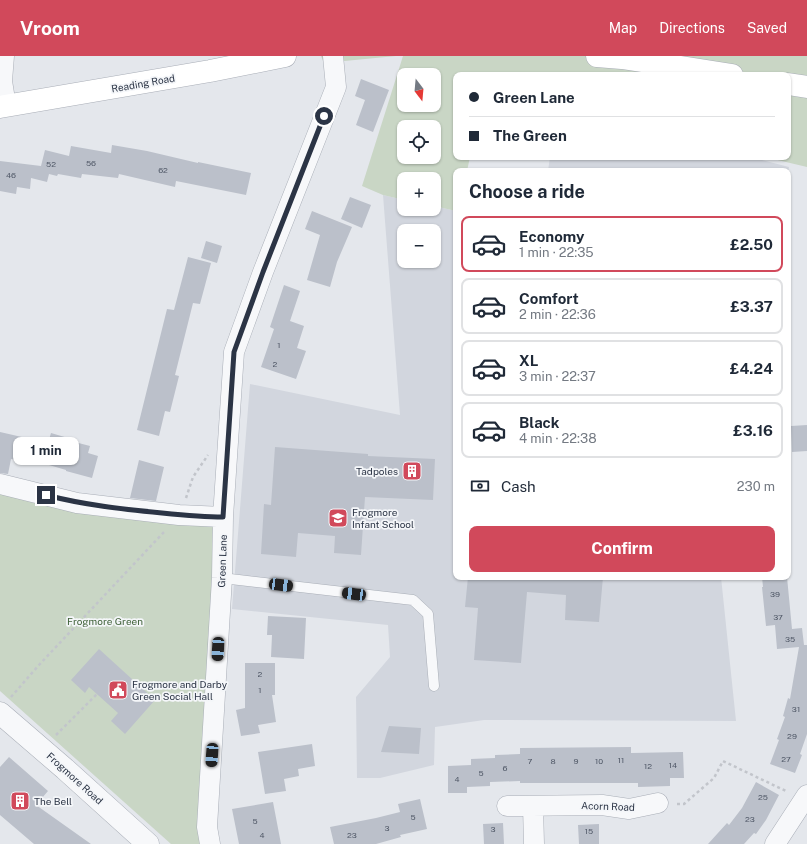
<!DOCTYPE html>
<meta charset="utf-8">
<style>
body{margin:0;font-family:"Public Sans",sans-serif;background:#f6f6f7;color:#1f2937;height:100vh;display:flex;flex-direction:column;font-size:15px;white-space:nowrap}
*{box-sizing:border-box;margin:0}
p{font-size:13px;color:#747a83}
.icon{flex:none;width:22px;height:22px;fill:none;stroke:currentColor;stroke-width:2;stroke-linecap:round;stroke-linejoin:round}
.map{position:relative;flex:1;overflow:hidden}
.sheet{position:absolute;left:453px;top:112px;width:338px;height:412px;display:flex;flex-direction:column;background:#fff;border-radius:8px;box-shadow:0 1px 3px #0004}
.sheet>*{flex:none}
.hud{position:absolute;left:453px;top:16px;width:338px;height:88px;border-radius:8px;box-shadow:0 1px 3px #0004;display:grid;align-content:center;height:88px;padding:0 16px;background:#fff}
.needle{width:26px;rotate:164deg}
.tools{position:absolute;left:397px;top:12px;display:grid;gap:8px}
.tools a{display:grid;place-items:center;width:44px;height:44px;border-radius:8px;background:#fff;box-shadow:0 1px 3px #0004;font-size:20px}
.end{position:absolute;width:18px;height:18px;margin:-9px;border:5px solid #2b3445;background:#fff;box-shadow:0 0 0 2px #fff}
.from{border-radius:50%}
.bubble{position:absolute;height:28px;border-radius:8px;background:#fff;box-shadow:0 1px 3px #0004;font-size:13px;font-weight:700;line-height:28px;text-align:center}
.car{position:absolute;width:12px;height:24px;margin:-12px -6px;border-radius:5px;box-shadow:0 0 3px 1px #0007;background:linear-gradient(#222 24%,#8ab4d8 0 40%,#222 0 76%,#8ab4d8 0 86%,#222 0)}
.hud b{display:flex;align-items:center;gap:14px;height:38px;font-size:15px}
.hud b+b{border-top:1px solid #e0e1e3}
.hud i{width:10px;height:10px;background:#1f2937}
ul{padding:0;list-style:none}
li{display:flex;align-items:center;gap:12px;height:56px;margin:0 8px 6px;padding:0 8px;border:2px solid #e0e1e3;border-radius:8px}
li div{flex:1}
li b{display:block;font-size:15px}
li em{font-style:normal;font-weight:700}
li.active{border-color:#d1495b}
li>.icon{width:36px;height:36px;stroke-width:1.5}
h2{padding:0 16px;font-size:18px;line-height:48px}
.pay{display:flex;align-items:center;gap:10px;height:44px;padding:0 16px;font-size:15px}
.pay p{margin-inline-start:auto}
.button{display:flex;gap:8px;margin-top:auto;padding:8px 16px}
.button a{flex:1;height:46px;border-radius:8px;background:#d1495b;color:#fff;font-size:16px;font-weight:700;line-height:46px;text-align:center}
header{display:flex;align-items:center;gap:24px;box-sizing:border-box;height:56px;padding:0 20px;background:#d1495b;color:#fff}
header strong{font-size:19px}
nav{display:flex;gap:22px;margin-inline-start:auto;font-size:14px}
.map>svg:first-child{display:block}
.built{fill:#d2d6de;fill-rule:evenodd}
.green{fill:#c9d6c5;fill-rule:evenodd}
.building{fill:#bbc0ca}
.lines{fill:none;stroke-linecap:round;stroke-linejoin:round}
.service-casing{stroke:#a9aeb7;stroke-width:11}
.minor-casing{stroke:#a9aeb7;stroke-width:21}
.tertiary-casing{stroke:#a9aeb7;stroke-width:23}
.secondary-casing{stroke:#a9aeb7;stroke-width:23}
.path{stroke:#c2c5cb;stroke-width:2.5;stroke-dasharray:3 3;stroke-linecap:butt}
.service{stroke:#f7f8fa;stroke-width:10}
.minor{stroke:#f7f8fa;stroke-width:20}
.tertiary{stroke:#f7f8fa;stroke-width:22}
.secondary{stroke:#fff;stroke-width:22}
.route{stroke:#2b3445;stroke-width:5}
.labels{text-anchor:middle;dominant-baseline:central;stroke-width:3.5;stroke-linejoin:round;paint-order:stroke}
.number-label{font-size:8px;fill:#4f5766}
.street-label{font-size:10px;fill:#2b3445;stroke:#f4f6f9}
.poi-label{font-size:10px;fill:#2b3445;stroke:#f4f6f9;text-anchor:start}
.park-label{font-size:10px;fill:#3f6138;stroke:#f4f6f9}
</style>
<header>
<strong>Vroom</strong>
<nav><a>Map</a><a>Directions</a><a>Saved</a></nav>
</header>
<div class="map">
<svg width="807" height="788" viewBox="0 0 807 788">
<rect width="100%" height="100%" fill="#e4e7ec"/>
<path class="built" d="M550 101H750L789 111 788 116 548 115Z
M383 139 404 144V153H434V150L456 155V521H721L736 665 484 664 435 671 434 709 380 722H357L356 641 390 601 388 569 232 553 250 328 400 359ZM404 175H434V205H404Z"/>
<path class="green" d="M321 0H396L324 7Z
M403 0H807V111L765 101H788V19H456V101H470L467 115H456V155L434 150V123H404V144L383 139 362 130ZM404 19H434V49H404ZM404 71H434V101H404Z
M0 434 214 470 201 788H171L0 635Z"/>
<path class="building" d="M361 23 389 34 373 76 356 69 365 44 355 40Z
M112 89 147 95 198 107V106L251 117 246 139 176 125 175 131 119 118 118 122 82 118 81 122 58 118 57 120 49 118 47 126 31 122 30 133 17 131 16 138 0 135V105L41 110 45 94 69 100 71 90 111 97Z
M350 141 371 149 362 172 341 163Z
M312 155 352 171 337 206 330 231 307 224 320 179 305 173Z
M206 185 222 190 217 207 201 202Z
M188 201 211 207 200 248 193 247 175 319 179 320 170 356 165 355 159 380 137 374 167 253 174 254Z
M284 229 300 235 290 265 304 270 297 292 306 295 296 323 261 311 274 273 270 271Z
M807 369V395L792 396 791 370Z
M0 376 48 387 51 377 68 382 67 384 90 390 88 397 98 400 92 422 66 415V414L32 404 31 407 11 403 8 418 0 417Z
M275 391 368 398V400L435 403 433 444 365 441 361 499 334 497 335 480 298 477 296 501 261 498 264 448 271 449Z
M139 404 164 411 156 445 130 442Z
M468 521H603L599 566 565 564 566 539 527 536 521 607 474 604 478 552 465 551Z
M762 521H787L792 573 802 572 804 589H807V678L800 698 802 699 795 717 770 708 779 684 777 683 785 661 783 660 788 642 790 643 799 591 777 593 775 569 766 570 762 531H763Z
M268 560 306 562 304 603 271 601 272 579H267Z
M99 593 155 644 125 678 111 665 118 657 89 631 85 637 71 624Z
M245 607H275V639H272L276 666 258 669 260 677 241 680 236 654 245 652Z
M389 670 421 672 419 698 381 696Z
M312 688 315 710 298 713 299 720 284 723 286 735 265 738 258 696Z
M631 691V697L683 696 684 722H670V730L638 731V727H520V725L490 726V730L467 731V737H448V710L471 709V703L495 702V699L520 698V692Z
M9 701 48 735 36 749 91 788H34L0 759V711Z
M756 726 779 739 766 764 756 778 754 777 744 788H708L727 767 729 769 742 752Z
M420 743 427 773 400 779 401 781 376 788H334L330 771 376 762 400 756 398 748Z
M273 746 281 788H239L232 753Z
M503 767 504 788H484L483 768Z
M599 768V788H579L578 769Z"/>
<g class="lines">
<g class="service-casing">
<path id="service" d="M222 522 413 544 428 558 434 630"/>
</g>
<g class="minor-casing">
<path id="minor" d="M4 0 2 25 6 50
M0 428 77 447 179 459 223 461
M507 750 602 749 629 753 658 747
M533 750 534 788
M210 788 207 771 222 522 223 461 234 296 263 216 336 31 333 0
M775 788 807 739"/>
</g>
<g class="tertiary-casing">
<path id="tertiary" d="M0 657 65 713 148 788"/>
</g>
<g class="secondary-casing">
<path id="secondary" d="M597 0 622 2 732 19
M788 28 807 31
M0 51 210 15 285 0"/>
</g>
<path class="path" d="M186 442 193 421 208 399
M11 641 39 609 164 476
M56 679 97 638
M677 748H684L714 722 723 705 788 736"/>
<use href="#service" class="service"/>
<use href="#minor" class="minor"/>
<use href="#tertiary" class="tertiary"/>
<use href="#secondary" class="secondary"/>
</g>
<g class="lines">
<path class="route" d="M46 439C84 449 122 453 162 457 182 459 202 461 223 461L234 296 263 216 324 60"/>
</g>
<defs>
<g id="building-square" transform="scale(1)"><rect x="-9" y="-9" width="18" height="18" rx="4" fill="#d1495b" stroke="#f4f6f9"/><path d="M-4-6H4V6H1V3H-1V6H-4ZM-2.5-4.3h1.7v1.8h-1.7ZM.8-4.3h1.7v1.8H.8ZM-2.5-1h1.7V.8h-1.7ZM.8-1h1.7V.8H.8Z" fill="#fff"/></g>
<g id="school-square" transform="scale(1)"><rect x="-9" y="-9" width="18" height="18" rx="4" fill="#d1495b" stroke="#f4f6f9"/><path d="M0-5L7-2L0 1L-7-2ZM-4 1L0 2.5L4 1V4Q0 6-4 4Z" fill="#fff"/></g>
<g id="civic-square" transform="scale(1)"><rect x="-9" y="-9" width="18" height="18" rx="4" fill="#d1495b" stroke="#f4f6f9"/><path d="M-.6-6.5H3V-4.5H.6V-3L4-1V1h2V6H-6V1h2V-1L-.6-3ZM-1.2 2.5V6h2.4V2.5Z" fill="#fff"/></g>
</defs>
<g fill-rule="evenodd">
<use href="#building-square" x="412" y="415"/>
<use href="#school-square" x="338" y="462"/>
<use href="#civic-square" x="118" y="634"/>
<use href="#building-square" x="20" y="745"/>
</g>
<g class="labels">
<g class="number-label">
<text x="91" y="107">56</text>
<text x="51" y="108">52</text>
<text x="163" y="114">62</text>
<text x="11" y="119">46</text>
<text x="279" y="289">1</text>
<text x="275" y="308">2</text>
<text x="775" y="538">39</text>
<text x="778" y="561">37</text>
<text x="790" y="583">35</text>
<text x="260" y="618">2</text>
<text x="260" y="634">1</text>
<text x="796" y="653">31</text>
<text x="792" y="680">29</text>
<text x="786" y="703">27</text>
<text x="621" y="704">11</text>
<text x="530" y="705">7</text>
<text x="553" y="705">8</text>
<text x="576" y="705">9</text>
<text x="599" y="705">10</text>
<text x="673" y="709">14</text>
<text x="648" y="710">12</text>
<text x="505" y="712">6</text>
<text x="481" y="717">5</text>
<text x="457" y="723">4</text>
<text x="763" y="741">25</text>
<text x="413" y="761">5</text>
<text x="750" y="763">23</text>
<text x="255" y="765">5</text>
<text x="387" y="772">3</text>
<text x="493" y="773">3</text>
<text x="589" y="775">15</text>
<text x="262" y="779">4</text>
<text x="352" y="779">23</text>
</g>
<g class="street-label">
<text transform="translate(143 27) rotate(-10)">Reading Road</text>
<text transform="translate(222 505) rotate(-88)">Green Lane</text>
<text transform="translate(75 722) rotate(42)">Frogmore Road</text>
<text transform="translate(608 750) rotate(2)">Acorn Road</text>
</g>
<g class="poi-label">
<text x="398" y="415" text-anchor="end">Tadpoles</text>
<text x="352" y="456">Frogmore<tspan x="352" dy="12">Infant School</tspan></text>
<text x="132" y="628">Frogmore and Darby<tspan x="132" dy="12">Green Social Hall</tspan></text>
<text x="34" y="745">The Bell</text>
</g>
<g class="park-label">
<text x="105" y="565">Frogmore Green</text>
</g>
</g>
</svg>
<div class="tools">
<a><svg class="needle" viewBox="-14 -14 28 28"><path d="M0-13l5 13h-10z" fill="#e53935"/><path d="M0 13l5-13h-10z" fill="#747a83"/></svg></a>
<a><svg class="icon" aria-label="locate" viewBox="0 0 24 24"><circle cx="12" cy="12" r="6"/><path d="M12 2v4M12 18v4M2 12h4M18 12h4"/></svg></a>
<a>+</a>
<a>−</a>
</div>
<i class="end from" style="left:324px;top:60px"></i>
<i class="end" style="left:46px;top:439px"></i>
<div class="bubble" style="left:13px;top:381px;width:66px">1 min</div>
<i class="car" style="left:281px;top:529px;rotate:97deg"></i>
<i class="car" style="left:354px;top:538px;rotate:277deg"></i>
<i class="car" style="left:218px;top:593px;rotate:183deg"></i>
<i class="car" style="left:212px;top:699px;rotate:184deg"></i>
<div class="hud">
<b><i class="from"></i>Green Lane</b>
<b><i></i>The Green</b>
</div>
<section class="sheet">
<h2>Choose a ride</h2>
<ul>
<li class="active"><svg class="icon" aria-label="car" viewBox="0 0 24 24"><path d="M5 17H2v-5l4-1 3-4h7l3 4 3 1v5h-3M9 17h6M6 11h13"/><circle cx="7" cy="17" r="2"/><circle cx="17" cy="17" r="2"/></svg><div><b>Economy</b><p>1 min · 22:35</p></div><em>£2.50</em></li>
<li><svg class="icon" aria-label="car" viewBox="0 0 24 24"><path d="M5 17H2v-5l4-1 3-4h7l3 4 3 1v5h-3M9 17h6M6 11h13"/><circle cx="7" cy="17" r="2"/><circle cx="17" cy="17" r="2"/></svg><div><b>Comfort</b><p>2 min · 22:36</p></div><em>£3.37</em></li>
<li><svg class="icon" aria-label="car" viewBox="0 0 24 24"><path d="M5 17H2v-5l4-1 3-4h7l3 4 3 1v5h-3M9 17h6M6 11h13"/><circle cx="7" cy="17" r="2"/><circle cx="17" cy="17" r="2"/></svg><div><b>XL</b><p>3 min · 22:37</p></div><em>£4.24</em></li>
<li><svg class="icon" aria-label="car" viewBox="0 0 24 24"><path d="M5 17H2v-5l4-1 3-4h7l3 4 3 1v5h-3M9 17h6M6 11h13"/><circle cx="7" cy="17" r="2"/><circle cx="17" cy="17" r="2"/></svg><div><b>Black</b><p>4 min · 22:38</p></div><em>£3.16</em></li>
</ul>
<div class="pay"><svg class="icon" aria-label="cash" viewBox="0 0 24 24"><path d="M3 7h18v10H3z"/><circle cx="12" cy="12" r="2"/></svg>Cash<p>230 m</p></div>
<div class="button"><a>Confirm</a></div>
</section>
</div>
